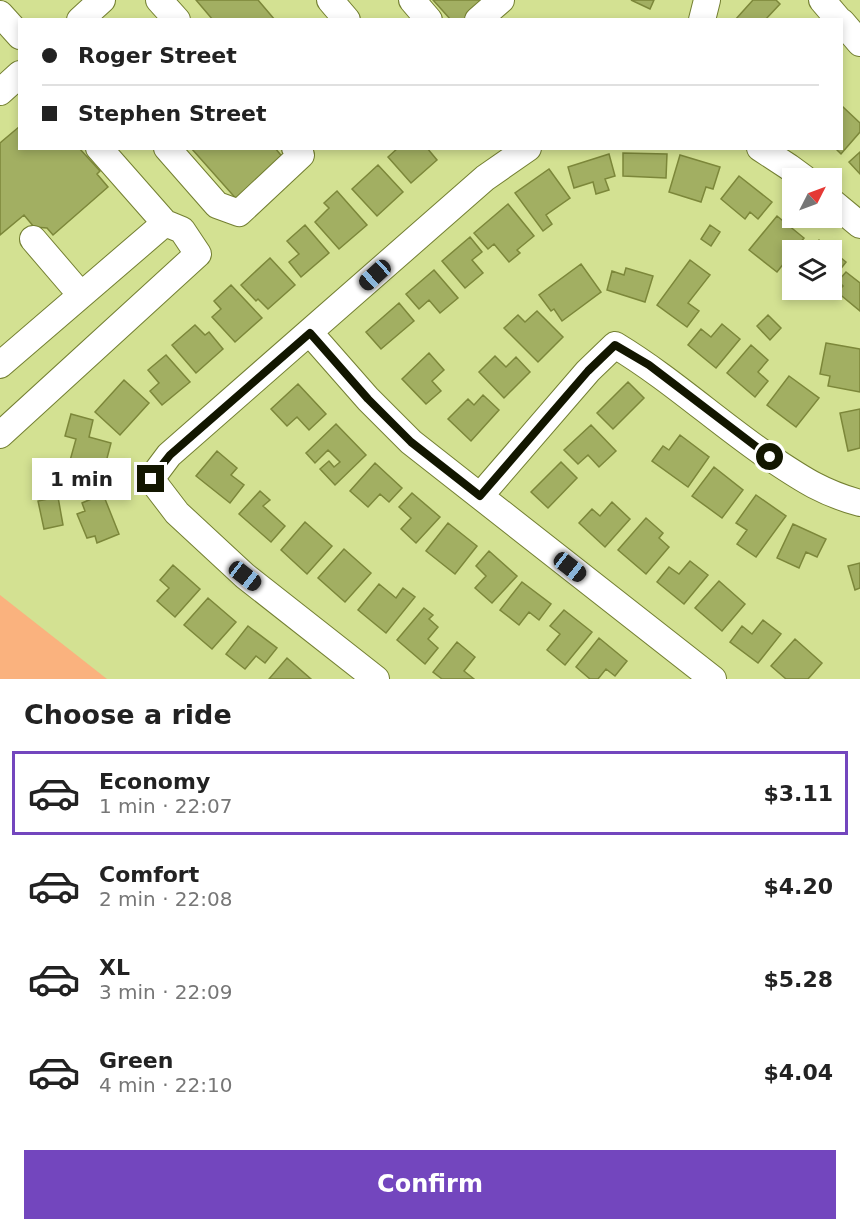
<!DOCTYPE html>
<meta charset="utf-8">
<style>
body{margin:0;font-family:"DejaVu Sans",sans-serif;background:#f6f6f6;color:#222;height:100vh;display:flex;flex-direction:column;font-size:22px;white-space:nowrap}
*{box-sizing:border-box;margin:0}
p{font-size:20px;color:#767676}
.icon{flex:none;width:33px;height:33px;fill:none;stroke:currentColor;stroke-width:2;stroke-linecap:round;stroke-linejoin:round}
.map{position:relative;height:679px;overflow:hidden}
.panel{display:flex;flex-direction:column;background:#fff;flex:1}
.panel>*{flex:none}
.top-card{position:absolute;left:18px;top:18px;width:825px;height:132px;border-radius:0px;box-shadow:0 3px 9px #0003;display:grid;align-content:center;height:132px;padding:0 24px;background:#fff}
.needle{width:39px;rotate:48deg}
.buttons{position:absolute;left:782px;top:168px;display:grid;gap:12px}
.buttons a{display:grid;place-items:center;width:60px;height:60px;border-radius:0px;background:#fff;box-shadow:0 3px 9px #0003;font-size:30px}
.end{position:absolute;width:27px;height:27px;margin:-14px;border:8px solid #121600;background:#fff;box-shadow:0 0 0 3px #fff}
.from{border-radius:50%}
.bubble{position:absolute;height:42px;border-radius:0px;background:#fff;box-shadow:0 3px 9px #0003;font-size:20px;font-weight:700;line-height:42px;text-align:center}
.car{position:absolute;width:18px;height:36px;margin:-18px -9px;border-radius:8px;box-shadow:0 0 4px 2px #0007;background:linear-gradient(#222 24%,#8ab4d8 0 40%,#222 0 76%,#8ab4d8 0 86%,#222 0)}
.top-card b{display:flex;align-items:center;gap:21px;height:57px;font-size:22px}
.top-card b+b{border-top:2px solid #e0e0e0}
.top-card i{width:15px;height:15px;background:#222}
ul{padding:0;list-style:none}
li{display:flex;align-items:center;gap:18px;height:84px;margin:0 12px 9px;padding:0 12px;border:3px solid transparent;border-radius:0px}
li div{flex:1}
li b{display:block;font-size:22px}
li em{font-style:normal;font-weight:700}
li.current{border-color:#7346be}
li>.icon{width:54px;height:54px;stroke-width:1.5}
h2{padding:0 24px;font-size:27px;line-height:72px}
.primary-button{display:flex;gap:12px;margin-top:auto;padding:12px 24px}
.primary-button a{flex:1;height:69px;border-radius:0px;background:#7346be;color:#fff;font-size:24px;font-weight:700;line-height:69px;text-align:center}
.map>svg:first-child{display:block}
.green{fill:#fab27e}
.building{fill:#a2af62;stroke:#7c873a;stroke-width:1.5}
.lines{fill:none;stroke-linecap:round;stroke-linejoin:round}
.minor-casing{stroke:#737f31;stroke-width:28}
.minor{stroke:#fff;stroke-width:26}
.route{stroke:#121600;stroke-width:8}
</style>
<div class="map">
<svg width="860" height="679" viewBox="0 0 860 679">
<rect width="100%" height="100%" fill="#d3e192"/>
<path class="green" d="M0 595 107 679H0Z"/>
<path class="building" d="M196 0H258L275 20H213Z
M433 0H485L463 20H451Z
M631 0H654L650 9Z
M753 0H776L780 4 765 20H735Z
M842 106 860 123V132L841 154 835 148H842Z
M20 126V148H79L100 171 97 174 108 187 53 235 47 228 34 227 24 215 0 235V143Z
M191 148H275L285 160 239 202Z
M398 148H427L437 160 411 183 388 157Z
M860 152V174L849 162Z
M623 153 667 154 666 178 623 176Z
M609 154 615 176 605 179 609 190 596 194 593 182 574 188 568 167Z
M680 155 720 167 713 189 706 187 701 202 669 192Z
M378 165 403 192 377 216 352 189Z
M549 169 570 198 546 215 552 224 543 231 515 193Z
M739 176 772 202 758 219 750 212 745 219 721 199Z
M337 191 367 225 339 249 315 222 329 208 324 203Z
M508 204 534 236 517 250 520 253 509 262 494 244 488 249 474 233Z
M777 216 804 238 777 272 749 250Z
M305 225 329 253 301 277 289 262 299 254 287 241Z
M710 225 720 232 711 246 701 239Z
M470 237 482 252 472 260 483 273 465 288 442 261Z
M819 240 846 262 831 281V250H811Z
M270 258 295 285 268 309 258 299 256 301 241 285Z
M690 260 710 275 688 303 699 311 687 327 657 305Z
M581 264 601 292 562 321 554 309 551 311 539 295Z
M626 268 653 276 645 302 607 290 612 271 624 275Z
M434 270 458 298 440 313 429 300 419 309 406 294Z
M846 272 860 283V311L837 292 843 286 838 281Z
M231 285 262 318 235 342 212 317 221 309 214 301Z
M399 303 414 321 381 349 366 332Z
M537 311 563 337 538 362 504 328 518 315 525 322Z
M768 315 781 328 770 340 757 326Z
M722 324 740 339 716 368 688 345 701 329 711 337Z
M195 325 205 335 209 332 223 349 196 373 172 345Z
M826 343 860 349V392L828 386 830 376 820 374Z
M751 345 768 360 758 372 768 381 755 397 727 373Z
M429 353 444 370 432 381 441 391 426 404 402 379Z
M166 355 190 382 162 405 150 391 159 383 148 370Z
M495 356 506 367 516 357 530 372 504 398 479 372Z
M789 376 819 398 796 427 767 405Z
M124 380 149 403 120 435 95 412Z
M628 382 644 398 613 429 597 413Z
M298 384 326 414 309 430 297 417 287 426 271 409Z
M483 395 499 410 471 441 448 419 468 399 474 405Z
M860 409V448L848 451 840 413Z
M71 414 93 420 89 437 111 443 100 485 66 475 76 439 65 436Z
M336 424 366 455 335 485 320 469 329 461 334 467 340 462 328 450 315 463 306 453Z
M591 425 616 451 599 467 588 455 578 464 564 450Z
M680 435 709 457 688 487 652 461 663 446 669 450Z
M217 451 237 468 231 475 244 485 230 503 196 476Z
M561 462 577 478 548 508 531 492Z
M375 463 402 488 389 502 380 494 368 507 350 491Z
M714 467 743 490 722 518 692 496Z
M260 491 270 500 263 506 285 526 271 542 239 514Z
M412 493 440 517 416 543 401 529 411 518 399 507Z
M103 494 119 534 97 543 95 536 87 538 77 514 85 511 82 503Z
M756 495 786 516 756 557 737 544 747 530 736 523Z
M58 497 63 525 44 529 38 501Z
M612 502 630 519 605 547 579 523 592 509 600 516Z
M646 518 663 533 659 538 669 547 646 574 618 550Z
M305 522 332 546 307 574 281 550Z
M448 523 477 546 455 574 426 551Z
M793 524 826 539 817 557 806 552 799 568 777 558Z
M344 549 371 573 345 602 318 578Z
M489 551 517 576 492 603 475 588 486 576 476 566Z
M690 561 708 575 684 604 657 582 669 567 679 574Z
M860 563V588L855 590 848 566Z
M173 565 200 589 175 617 157 601 169 588 160 580Z
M719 581 745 604 722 631 695 608Z
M522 582 551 604 539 620 529 612 519 625 500 610Z
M379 584 396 598 403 588 415 597 386 633 358 610Z
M208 598 236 622 212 649 184 625Z
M424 608 433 615 429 619 438 627 428 639 438 648 425 664 397 640Z
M564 610 592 632 565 665 547 650 560 634 550 626Z
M763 620 781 634 758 663 730 642 742 626 752 634Z
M248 626 277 648 265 663 256 656 245 669 226 654Z
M599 638 627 661 615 676 606 669 598 679H590L576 667Z
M795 639 822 663 808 679H786L771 666Z
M457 642 475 657 464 671 474 679H442L433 672Z
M287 658 311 679H269Z"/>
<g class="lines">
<g class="minor-casing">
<path id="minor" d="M159 0 177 20
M330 0 347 20
M412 0 429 20
M822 0 839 20
M0 14 20 36
M80 20 102 0
M478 20 501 0
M702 20 707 0
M842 22 860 43
M0 92 20 74
M167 148 217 205 239 213 301 155 295 148
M760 148 789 167 804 178
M831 201 860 225
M33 239 81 295
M310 333 368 399 411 442 713 679
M0 365 165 223 99 148
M0 435 198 254 182 230 165 223
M480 496 588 371 615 345C668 377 713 418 763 453 798 476 819 492 860 503
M376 679 245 576 177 513 151 479 169 455 485 178 528 148"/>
</g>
<use href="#minor" class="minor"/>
</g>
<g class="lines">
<path class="route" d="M151 479 170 455 310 333 368 399 411 442 480 496 588 371 615 345 649 365 770 457"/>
</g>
</svg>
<div class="buttons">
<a><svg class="needle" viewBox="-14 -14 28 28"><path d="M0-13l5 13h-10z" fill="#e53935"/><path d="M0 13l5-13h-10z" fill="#767676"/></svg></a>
<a><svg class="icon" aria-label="layers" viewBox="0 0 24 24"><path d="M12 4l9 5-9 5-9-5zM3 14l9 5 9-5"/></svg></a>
</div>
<i class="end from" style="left:770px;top:457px"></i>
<i class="end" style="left:151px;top:479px"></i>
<div class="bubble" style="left:32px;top:458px;width:99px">1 min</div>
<i class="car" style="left:375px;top:275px;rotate:228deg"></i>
<i class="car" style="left:570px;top:567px;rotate:128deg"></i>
<i class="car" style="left:245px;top:576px;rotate:128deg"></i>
<div class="top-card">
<b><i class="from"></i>Roger Street</b>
<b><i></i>Stephen Street</b>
</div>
</div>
<section class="panel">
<h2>Choose a ride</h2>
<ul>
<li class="current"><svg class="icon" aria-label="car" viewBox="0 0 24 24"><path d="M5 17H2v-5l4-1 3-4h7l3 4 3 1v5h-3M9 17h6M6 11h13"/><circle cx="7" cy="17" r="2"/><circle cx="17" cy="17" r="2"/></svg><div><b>Economy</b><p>1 min · 22:07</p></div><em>$3.11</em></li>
<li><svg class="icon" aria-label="car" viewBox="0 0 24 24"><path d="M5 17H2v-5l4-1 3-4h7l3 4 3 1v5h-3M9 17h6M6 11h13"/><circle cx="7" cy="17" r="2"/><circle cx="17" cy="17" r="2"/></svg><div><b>Comfort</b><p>2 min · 22:08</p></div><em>$4.20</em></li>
<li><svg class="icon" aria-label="car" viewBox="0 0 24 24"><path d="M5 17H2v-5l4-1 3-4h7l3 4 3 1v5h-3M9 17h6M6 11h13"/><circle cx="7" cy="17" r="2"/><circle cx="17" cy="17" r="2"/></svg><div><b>XL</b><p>3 min · 22:09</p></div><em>$5.28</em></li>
<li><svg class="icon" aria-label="car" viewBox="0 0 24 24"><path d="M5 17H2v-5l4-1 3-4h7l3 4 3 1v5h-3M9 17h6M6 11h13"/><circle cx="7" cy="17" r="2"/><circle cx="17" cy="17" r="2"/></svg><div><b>Green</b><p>4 min · 22:10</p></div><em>$4.04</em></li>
</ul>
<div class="primary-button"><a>Confirm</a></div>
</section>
